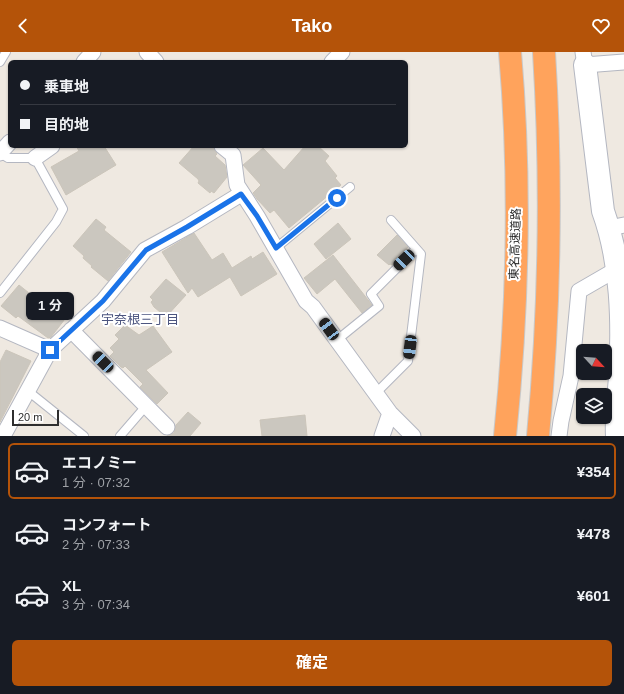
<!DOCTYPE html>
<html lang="ja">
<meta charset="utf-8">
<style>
body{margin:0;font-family:Helvetica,"Noto Sans JP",sans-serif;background:#242831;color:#f1f3f6;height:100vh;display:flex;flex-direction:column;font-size:15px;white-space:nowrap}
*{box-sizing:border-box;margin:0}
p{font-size:13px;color:#9ea1a6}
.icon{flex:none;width:22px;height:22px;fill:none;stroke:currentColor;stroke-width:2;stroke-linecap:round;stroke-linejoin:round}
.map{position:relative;height:384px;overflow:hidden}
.side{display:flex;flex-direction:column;background:#171b24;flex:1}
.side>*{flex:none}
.guide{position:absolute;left:8px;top:8px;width:400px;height:88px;border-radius:6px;box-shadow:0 1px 3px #0004;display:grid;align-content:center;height:88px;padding:0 12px;background:#171b24}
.needle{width:26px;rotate:116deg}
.controls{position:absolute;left:576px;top:292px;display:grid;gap:8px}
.controls a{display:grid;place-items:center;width:36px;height:36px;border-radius:6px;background:#171b24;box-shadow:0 1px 3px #0004;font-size:20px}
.scale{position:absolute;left:12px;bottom:10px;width:47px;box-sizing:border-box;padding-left:4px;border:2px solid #2e2e2e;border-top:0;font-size:11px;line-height:14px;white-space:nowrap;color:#2e2e2e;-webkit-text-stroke:3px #fff;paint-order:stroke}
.end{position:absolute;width:18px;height:18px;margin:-9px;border:5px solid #1a73e8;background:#fff;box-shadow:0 0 0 2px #fff}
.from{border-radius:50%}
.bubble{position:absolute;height:28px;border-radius:6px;background:#171b24;box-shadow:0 1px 3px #0004;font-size:13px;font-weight:700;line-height:28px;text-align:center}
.car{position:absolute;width:12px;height:24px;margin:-12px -6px;border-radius:5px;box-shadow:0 0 3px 1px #0007;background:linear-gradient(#222 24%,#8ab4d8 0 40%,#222 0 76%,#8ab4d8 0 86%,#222 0)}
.guide b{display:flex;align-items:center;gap:14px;height:38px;font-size:15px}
.guide b+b{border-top:1px solid #363941}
.guide i{width:10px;height:10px;background:#f1f3f6}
ul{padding:7px 0 0;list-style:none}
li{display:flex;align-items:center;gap:12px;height:56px;margin:0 8px 6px;padding:0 4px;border:2px solid transparent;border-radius:6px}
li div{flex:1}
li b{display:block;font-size:15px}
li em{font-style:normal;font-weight:700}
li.selected{border-color:#b45309}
li>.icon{width:36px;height:36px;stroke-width:1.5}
.action{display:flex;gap:8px;margin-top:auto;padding:8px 12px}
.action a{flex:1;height:46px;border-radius:6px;background:#b45309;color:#fff;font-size:16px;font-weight:700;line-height:46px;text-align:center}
header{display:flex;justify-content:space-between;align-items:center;height:52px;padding:0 12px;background:#b45309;color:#fff;font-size:18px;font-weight:700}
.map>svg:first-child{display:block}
.building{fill:#cbc7bf;stroke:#cbc5ba}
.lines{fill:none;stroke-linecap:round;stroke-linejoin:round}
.lane-casing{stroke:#b4b7c1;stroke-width:10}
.street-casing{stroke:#b4b7c1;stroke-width:17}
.secondary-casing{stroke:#b4b7c1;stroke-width:24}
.highway-casing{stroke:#c9c9c9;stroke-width:24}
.lane{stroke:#fff;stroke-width:8}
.street{stroke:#fff;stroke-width:15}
.secondary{stroke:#fff;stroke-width:22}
.highway{stroke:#ffa35c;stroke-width:22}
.route{stroke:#1a73e8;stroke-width:5}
.labels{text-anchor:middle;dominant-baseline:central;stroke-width:4;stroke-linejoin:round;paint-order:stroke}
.street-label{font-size:12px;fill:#2e2e2e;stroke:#fff}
.neighbourhood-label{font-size:13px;fill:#4d5680;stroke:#fff}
</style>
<header><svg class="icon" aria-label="back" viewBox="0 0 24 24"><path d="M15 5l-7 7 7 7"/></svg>Tako<svg class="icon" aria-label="heart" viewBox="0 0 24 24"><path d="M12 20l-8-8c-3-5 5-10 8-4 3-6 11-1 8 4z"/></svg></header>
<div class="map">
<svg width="624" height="384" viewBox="0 0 624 384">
<rect width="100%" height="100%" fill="#efe9e1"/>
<path class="building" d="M76 94H104L116 113 66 143 51 115 79 99Z
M194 94H213L217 102 215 104 225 113 227 125 214 141 211 139 210 141 198 131 199 129 198 127 179 111Z
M305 94H318L329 104 325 109 337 124 335 126 341 133 289 176 274 158 270 161 257 147 253 141 261 133 243 113 263 96 284 118Z
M96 167 106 175 104 178 131 200 108 229 91 215 92 214 83 206 84 204 73 194Z
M338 171 351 187 326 207 314 192Z
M194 181 212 208 223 201 232 216 251 204 252 207 263 200 277 222 241 244 230 225 198 245 192 236 188 241 162 200Z
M397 183 408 195 392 213 390 212 389 213 377 203Z
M333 203 372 253 362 261 335 227 317 242 304 226Z
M166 227 186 243 166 265 154 255 151 250 153 248 150 245Z
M19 233 44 253 52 244 67 255 64 260 68 263 51 285 48 286 18 264 16 266 1 254Z
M125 273 139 283 153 274 172 300 146 318 168 341 157 352 140 335 143 332 125 314 123 316 121 315 110 304 114 300 110 296 119 287 115 283Z
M6 298 31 309 0 370V310Z
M188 360 201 371 190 384H167L174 381 176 373Z
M305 363 307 384H262L260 368Z"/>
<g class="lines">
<g class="lane-casing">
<path id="lane" d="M0 10 6 0
M0 101 8 106H35L63 157 56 170 0 241
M276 196 350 135
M337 288 379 254 371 242 416 197
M28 339 84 384
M376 341 408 309 421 202 391 168
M120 384 146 354"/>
</g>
<g class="street-casing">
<path id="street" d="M147 0 156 10
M583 0 585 13 624 10
M84 10 93 0
M332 10 342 0
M222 94 233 103 237 133 257 164 306 249 313 255 390 361 413 384
M0 101 10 90
M35 106 52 94
M609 176 624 173
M0 276 50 298
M71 278 167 375
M3 384 50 298 103 249 145 198 187 175 241 142
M382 384 390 361
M559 384 561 369 571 324 579 239 617 217"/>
</g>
<g class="secondary-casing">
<path id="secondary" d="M585 13 603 159C622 211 623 271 620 326 618 346 616 364 617 384"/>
</g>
<g class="highway-casing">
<path id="highway" d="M505 384C518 257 521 127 510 0
M538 384C550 256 552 128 544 0"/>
</g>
<use href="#lane" class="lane"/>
<use href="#street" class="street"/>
<use href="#secondary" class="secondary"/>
<use href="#highway" class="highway"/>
</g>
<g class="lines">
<path class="route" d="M50 298 103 249 146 198 187 175 241 142 257 164 276 196 337 146"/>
</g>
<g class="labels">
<g class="street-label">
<text transform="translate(515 192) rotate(-88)">東名高速道路</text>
</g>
<g class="neighbourhood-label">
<text x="140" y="267">宇奈根三丁目</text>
</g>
</g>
</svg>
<div class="controls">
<a><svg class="needle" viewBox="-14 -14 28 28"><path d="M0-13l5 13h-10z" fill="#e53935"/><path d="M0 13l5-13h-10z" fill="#9ea1a6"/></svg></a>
<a><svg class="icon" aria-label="layers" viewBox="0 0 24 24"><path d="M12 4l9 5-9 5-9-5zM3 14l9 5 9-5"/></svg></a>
</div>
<div class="scale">20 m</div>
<i class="end from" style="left:337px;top:146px"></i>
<i class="end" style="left:50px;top:298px"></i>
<div class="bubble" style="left:26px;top:240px;width:48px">1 分</div>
<i class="car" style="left:404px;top:208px;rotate:226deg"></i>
<i class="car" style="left:329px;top:277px;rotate:324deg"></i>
<i class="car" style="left:410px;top:295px;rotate:187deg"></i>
<i class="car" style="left:103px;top:310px;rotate:315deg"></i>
<div class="guide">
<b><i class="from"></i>乗車地</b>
<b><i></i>目的地</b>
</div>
</div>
<section class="side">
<ul>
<li class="selected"><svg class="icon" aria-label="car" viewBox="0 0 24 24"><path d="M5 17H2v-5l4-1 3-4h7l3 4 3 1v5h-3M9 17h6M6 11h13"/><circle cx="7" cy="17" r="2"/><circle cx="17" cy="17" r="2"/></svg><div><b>エコノミー</b><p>1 分 · 07:32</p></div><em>¥354</em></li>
<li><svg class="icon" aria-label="car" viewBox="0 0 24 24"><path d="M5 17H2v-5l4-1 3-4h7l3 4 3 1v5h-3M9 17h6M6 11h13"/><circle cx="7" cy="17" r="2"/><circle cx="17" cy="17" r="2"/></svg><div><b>コンフォート</b><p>2 分 · 07:33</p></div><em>¥478</em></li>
<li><svg class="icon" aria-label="car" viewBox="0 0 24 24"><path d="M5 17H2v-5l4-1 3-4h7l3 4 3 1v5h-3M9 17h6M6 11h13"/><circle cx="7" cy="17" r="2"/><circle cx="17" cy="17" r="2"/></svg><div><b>XL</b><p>3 分 · 07:34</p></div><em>¥601</em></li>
</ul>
<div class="action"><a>確定</a></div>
</section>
